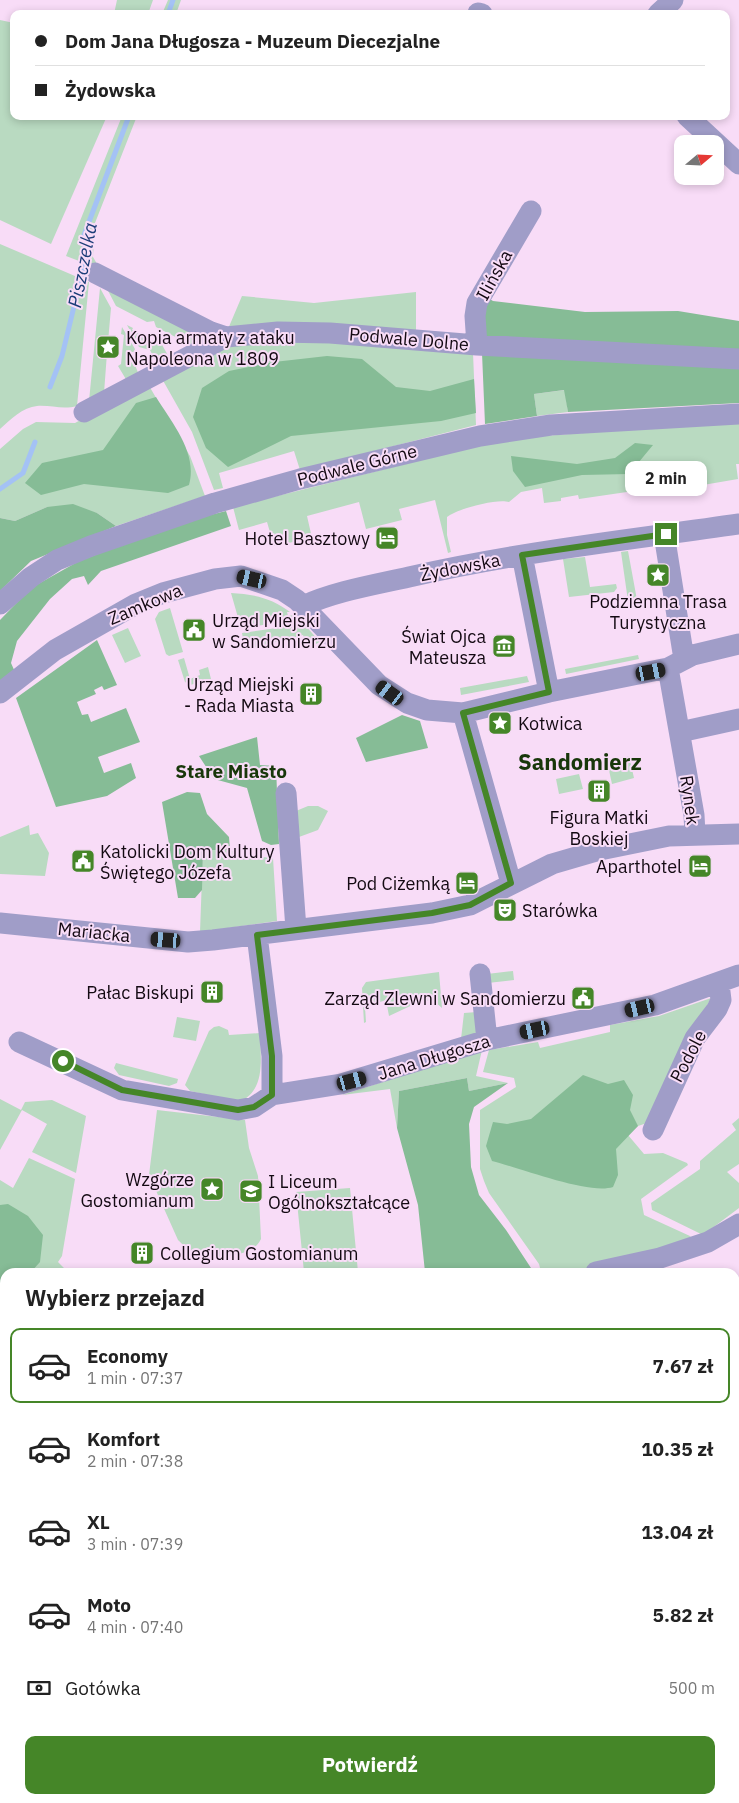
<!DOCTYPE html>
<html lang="pl">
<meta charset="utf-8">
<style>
body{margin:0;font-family:"IBM Plex Sans",sans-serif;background:#f2f2f2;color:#222;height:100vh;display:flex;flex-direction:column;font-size:19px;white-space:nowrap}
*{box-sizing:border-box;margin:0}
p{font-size:16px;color:#767676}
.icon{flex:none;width:28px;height:28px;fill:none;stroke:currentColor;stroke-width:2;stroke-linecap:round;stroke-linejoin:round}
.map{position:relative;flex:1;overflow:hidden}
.drawer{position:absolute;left:0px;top:1268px;width:740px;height:536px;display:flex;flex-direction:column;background:#fff;border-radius:15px 15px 0 0;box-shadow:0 2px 8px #0003}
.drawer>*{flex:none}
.guide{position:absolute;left:10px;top:10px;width:720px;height:110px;border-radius:10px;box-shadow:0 2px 8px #0003;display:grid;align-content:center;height:110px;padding:0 25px;background:#fff}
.needle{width:32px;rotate:71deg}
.tools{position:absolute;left:674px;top:135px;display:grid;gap:10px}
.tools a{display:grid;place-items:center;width:50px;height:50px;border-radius:10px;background:#fff;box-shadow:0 2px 8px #0003;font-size:25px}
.end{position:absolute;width:22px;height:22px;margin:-11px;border:6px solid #458628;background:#fff;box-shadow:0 0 0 2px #fff}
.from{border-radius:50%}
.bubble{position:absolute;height:35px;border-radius:10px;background:#fff;box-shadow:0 2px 8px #0003;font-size:16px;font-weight:700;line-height:35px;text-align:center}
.car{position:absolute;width:15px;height:30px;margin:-15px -8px;border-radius:6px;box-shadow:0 0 4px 1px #0007;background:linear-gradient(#222 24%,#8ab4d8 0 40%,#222 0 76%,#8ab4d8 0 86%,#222 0)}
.guide b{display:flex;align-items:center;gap:18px;height:48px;font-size:19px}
.guide b+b{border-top:1px solid #e0e0e0}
.guide i{width:12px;height:12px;background:#222}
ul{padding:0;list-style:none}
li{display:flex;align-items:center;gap:15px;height:75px;margin:0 10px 8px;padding:0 15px;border:2px solid transparent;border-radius:10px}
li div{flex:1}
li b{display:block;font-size:19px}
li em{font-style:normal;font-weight:700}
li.on{border-color:#458628}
li>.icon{width:45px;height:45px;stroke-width:1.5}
h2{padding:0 25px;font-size:22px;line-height:60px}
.pay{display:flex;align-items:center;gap:12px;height:55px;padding:0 25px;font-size:19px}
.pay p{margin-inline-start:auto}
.cta{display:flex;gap:10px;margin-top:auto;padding:10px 25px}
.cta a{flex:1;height:58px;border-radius:10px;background:#458628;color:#fff;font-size:20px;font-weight:700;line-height:58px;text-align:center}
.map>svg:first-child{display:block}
.green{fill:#b9dac1}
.forest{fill:#86bc96}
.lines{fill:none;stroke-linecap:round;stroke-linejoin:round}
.stream{stroke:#a4c2f5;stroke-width:5}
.minor{stroke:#a09dc8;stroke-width:21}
.major{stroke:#685da9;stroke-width:28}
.route{stroke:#458628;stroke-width:6}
.labels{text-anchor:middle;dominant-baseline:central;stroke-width:4;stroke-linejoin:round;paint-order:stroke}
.street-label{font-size:18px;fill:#130912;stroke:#f8dcf7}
.poi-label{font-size:18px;fill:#130912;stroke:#f8dcf7;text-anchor:end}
.water-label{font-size:19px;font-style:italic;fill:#1b3d78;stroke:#f8dcf7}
.neighbourhood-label{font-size:19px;font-weight:bold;fill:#18370a;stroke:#f8dcf7}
.district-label{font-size:22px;font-weight:bold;fill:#18370a;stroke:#f8dcf7}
</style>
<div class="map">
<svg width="739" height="1803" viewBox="0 0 739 1803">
<rect width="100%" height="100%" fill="#f8dcf7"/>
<path class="green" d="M117 0H153L148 14H114Z
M168 0H181L176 14H162Z
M0 20 14 23V116H107L51 244 0 220Z
M122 116H137L95 223 93 257 100 269 66 256Z
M0 244 89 282 77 406C63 410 51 405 37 406 23 407 10 420 0 429Z
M105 285 208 338 193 346 156 327 154 321 147 322 116 306Z
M100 288 111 308 108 342 103 346 107 353 104 393 89 401Z
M416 292V334L228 329 242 296 314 303Z
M127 325 133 328 132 330 159 344 161 343 170 359 157 364 150 350 139 347Z
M122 327 135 349 134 352H131V360H133L139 375 127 381 118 366 121 364 124 335 121 334Z
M285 339 473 353 476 425 300 470 294 451 219 473 223 488 214 490 192 432 161 377 229 344Z
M148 384 190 456 205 496 116 526 97 513 47 507 15 521 0 518V449L23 429 36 422 75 423Z
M565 390 568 412 537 416 534 394Z
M739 421V464H736L738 479 703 485 702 481 579 499 578 495 561 498V501L544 503 542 488 521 492 509 502C497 498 457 509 447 517V535L451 552 448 553 435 500 399 509 402 520 366 529 359 502 307 516 312 538 274 546 267 522 239 530 233 507 506 439Z
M628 551 637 600 628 601 621 552Z
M585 557 590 587 616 584 617 588 614 592 569 597 563 559Z
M231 593C253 594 272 598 290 612H287L288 616 294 615 298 620 241 628Z
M170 608 183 652 169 656 166 654 155 619 159 612Z
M304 624 320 642C315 645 311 645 306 642L303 635 245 650 242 633Z
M128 628 141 656 125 663 112 635Z
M638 655 639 659 566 674 565 669Z
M184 658 190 679 200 675 199 670 208 667 211 679 190 685 185 682 178 660Z
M527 676 529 682 461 695 460 688Z
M629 756 634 778 612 784 607 761Z
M579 774 583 789 559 794 556 779Z
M308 806H318L328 811 318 830 299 837 296 811Z
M29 825 30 835 38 833 49 853 45 876 0 874V837Z
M203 850H230L242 855 273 858 277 921 200 932Z
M513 971 514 980 488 983 487 974Z
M439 972 442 1008 434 1001H421L389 1016 386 1000 365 1007 366 1022 364 1023 362 988 366 982Z
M711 998 647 1123 638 1126 628 1135 644 1154 663 1153 687 1163 688 1165 641 1199 644 1215 690 1236 693 1240 571 1272H541L539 1264 489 1193 484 1181 480 1169V1110L516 1087 514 1078 483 1072 489 1050 538 1042 540 1048 610 1032V1025L659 1016Z
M477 1012V1034L461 1039 464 1013Z
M177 1017 200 1021 196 1041 173 1037Z
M219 1026 228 1030 229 1035 260 1033C261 1064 265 1089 240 1102L190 1091 185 1085 209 1031 214 1027Z
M482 1050 476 1076 508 1083 469 1091 467 1078 399 1091 397 1128 390 1089 342 1095Z
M116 1063 178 1079 177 1083 169 1086 119 1075 114 1068Z
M0 1099 21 1110 25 1102 52 1100 86 1116 76 1173 32 1152 47 1124 22 1110 0 1150Z
M157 1110 245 1120 249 1148 258 1176 261 1239C256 1249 249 1251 239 1254 216 1260 195 1258 178 1240L149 1175Z
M739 1118V1164L727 1172 739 1183V1208L703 1235 652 1210 651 1203 700 1169V1161L736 1130 732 1124Z
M29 1158 75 1179 62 1256 58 1262 68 1272H5V1330L0 1327V1180L13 1188Z
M350 1188 358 1272H304L296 1192Z
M0 1346 5 1349V1799H39C26 1801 13 1803 0 1796Z
M183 1799H265L270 1803H173Z"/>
<path class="forest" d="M485 296 493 301 585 312 678 311 739 321V353L483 339Z
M482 353 739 367V403L568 412 564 390 534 394 537 416 485 424Z
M327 356 362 359 396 387 430 391 474 379 476 413 441 421 291 436 228 467 206 448 193 417 202 388 229 371 274 362Z
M156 397C172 423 198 453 189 485L168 493 84 484 41 495 25 483 42 463 103 450 136 403Z
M635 443 653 445 629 474 582 475 525 487 513 471 511 456 577 464 615 458Z
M73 504 97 513 116 526 31 561 0 591V518L15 521 47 507Z
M226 511 231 526 101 571 88 585 84 576 72 579 50 599 17 641 11 663 15 672 0 682V620L31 588 79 561 190 520Z
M97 640 117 685 104 690 102 686 94 690 96 694 77 702 82 715 88 714 91 722 126 708 140 742 98 757 104 773 131 763 136 778 107 796 56 807 16 698Z
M402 715 420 721 428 748 366 762 356 738Z
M257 737 260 765 276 766 279 844 271 845 262 841 247 788 214 779 199 756Z
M187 792 200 793 207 814 229 837 230 850H203L202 890 195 898H178L162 802Z
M583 1075 608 1084 624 1080 633 1095 630 1110 638 1126 616 1149 618 1175 613 1187C589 1195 520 1168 492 1161L486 1146 493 1122 507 1124 531 1119Z
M467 1078 469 1091 508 1083 474 1107 469 1124 471 1167 479 1195 506 1230 531 1268V1272H425L418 1205 397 1128 399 1091Z
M8 1204 28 1216 43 1235 40 1262 31 1272H5V1304H2L0 1302V1205Z"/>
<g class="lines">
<path class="stream" d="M168 14 173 0
M50 387 62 356 85 261 84 235 129 116
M0 489 23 473 35 442"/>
<path class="minor" d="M478 13 482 14
M658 14 673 0
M687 116 739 164
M95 273 211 332 226 337 278 332 330 333 477 345 739 359
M477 345 475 316 477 303 531 211
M84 412 226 337
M664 534 684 659
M522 555 549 692
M0 604 31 577 57 560 91 546 215 503 300 479 480 436 551 425 739 414
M303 606C336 591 374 585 409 577 518 552 629 540 739 524
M668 668 694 815 695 834
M0 693 55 650 136 604 163 593 215 579 241 576 282 590 297 600 379 685 407 703 427 710 463 713 549 692 668 668 693 655 739 644
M463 713 511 883
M680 732 739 719
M286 793 296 929
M0 923 188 942 213 940 432 913 470 905 552 864 600 850 669 836 739 834
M257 935 272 1056V1095
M480 974 487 1040
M19 1042 122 1090 238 1110 254 1107 272 1095 341 1084 487 1040 655 1005 739 975
M653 1130 695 1038 717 1009 721 1000 719 984
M596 1272 660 1258 708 1242 739 1224
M0 1337 5 1339"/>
<path class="major" d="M735 1682 739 1681
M735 1709 739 1708
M275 1799 281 1803
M313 1799 317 1803
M91 1803 101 1799
M144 1803 155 1799
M500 1803 505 1799
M547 1803 553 1799"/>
</g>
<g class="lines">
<path class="route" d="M63 1061 122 1090 238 1110 254 1107 272 1095V1056L257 935 432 913 470 905 511 883 463 713 549 692 522 555 666 534"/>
</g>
<defs>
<g id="sight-square" transform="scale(1.25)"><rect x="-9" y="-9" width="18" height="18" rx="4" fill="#458628" stroke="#f8dcf7"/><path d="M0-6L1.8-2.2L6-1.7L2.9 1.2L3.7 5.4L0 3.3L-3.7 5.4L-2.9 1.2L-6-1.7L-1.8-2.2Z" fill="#fff"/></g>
<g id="hotel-square" transform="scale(1.25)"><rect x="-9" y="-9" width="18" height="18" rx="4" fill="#458628" stroke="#f8dcf7"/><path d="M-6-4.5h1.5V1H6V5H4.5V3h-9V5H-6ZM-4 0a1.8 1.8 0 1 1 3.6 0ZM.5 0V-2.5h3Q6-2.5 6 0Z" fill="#fff"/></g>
<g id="civic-square" transform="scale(1.25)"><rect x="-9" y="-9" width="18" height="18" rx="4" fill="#458628" stroke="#f8dcf7"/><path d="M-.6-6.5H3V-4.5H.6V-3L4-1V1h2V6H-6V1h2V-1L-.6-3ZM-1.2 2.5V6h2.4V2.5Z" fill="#fff"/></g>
<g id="museum-square" transform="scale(1.25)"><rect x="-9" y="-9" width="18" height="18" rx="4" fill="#458628" stroke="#f8dcf7"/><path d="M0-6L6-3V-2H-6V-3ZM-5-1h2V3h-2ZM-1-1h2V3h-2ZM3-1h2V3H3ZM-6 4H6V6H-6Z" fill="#fff"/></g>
<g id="building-square" transform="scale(1.25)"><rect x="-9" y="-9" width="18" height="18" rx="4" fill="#458628" stroke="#f8dcf7"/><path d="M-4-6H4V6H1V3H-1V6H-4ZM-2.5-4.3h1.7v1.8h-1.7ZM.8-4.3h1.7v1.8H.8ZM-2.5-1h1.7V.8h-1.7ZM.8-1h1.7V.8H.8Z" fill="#fff"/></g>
<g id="theatre-square" transform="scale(1.25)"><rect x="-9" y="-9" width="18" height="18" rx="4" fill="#458628" stroke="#f8dcf7"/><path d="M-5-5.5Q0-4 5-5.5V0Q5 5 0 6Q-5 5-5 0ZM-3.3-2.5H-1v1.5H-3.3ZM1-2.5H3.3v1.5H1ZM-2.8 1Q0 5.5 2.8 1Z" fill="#fff"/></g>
<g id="school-square" transform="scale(1.25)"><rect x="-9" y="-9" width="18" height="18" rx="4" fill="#458628" stroke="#f8dcf7"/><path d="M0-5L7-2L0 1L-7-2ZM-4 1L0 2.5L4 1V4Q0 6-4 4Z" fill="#fff"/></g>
</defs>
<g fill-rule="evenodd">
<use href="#sight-square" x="108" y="347"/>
<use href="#hotel-square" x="387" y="538"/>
<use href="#sight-square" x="658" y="575"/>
<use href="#civic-square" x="194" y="630"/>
<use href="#museum-square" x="504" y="646"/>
<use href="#building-square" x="311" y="694"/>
<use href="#sight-square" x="500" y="723"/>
<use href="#building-square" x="599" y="791"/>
<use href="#civic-square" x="83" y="861"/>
<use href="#hotel-square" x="700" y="866"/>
<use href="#hotel-square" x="467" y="883"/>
<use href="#theatre-square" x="505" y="910"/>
<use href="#building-square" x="212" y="992"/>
<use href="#civic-square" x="583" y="998"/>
<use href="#sight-square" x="212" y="1189"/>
<use href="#school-square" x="251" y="1191"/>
<use href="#building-square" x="142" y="1253"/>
</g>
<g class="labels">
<g class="street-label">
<text transform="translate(494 275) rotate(-61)">Ilińska</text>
<text transform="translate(409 339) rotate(5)">Podwale Dolne</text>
<text transform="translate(357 465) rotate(-14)">Podwale Górne</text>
<text transform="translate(460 567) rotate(-11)">Żydowska</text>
<text transform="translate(145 604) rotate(-23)">Zamkowa</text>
<text transform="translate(690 800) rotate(82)">Rynek</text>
<text transform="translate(94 932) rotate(6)">Mariacka</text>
<text transform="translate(688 1056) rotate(-62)">Podole</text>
<text transform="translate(434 1057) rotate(-17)">Jana Długosza</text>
</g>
<g class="poi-label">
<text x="126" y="337" text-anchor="start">Kopia armaty z ataku<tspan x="126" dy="21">Napoleona w 1809</tspan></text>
<text x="370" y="538">Hotel Basztowy</text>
<text x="658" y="601" text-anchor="middle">Podziemna Trasa<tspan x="658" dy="21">Turystyczna</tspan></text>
<text x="212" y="620" text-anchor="start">Urząd Miejski<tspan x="212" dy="21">w Sandomierzu</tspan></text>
<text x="486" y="636">Świat Ojca<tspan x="486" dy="21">Mateusza</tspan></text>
<text x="294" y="684">Urząd Miejski<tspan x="294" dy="21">- Rada Miasta</tspan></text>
<text x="518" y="723" text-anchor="start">Kotwica</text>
<text x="599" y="817" text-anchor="middle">Figura Matki<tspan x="599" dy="21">Boskiej</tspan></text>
<text x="100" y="851" text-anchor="start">Katolicki Dom Kultury<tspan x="100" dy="21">Świętego Józefa</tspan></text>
<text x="682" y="866">Aparthotel</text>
<text x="450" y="883">Pod Ciżemką</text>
<text x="522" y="910" text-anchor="start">Starówka</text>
<text x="194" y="992">Pałac Biskupi</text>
<text x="566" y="998">Zarząd Zlewni w Sandomierzu</text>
<text x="194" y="1179">Wzgórze<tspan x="194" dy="21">Gostomianum</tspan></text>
<text x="268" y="1181" text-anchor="start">I Liceum<tspan x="268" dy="21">Ogólnokształcące</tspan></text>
<text x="160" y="1253" text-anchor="start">Collegium Gostomianum</text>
</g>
<g class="water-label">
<text transform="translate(82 265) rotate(-79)">Piszczelka</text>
</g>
<g class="neighbourhood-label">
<text x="231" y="771">Stare Miasto</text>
</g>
<g class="district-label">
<text x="580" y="761">Sandomierz</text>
</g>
</g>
</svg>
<div class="tools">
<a><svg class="needle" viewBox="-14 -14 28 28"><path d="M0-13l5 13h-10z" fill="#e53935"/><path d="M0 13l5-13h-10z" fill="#767676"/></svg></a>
</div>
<i class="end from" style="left:63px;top:1061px"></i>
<i class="end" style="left:666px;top:534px"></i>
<div class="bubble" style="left:625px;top:461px;width:82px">2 min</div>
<i class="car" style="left:252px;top:579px;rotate:283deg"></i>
<i class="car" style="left:651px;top:672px;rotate:79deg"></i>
<i class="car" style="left:390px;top:693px;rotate:306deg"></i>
<i class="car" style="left:166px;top:940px;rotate:274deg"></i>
<i class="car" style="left:640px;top:1008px;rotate:257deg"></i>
<i class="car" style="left:535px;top:1030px;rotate:258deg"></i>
<i class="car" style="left:352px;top:1081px;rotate:75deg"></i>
<div class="guide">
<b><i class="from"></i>Dom Jana Długosza - Muzeum Diecezjalne</b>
<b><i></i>Żydowska</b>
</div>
<section class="drawer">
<h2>Wybierz przejazd</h2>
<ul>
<li class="on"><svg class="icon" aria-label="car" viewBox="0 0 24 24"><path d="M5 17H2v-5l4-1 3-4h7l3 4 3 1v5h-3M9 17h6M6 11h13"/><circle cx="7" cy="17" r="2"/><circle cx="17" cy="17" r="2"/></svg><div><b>Economy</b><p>1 min · 07:37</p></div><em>7.67 zł</em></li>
<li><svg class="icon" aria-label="car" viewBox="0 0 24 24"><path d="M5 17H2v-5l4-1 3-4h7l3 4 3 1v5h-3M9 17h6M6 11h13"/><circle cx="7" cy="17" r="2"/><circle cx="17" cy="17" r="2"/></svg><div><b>Komfort</b><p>2 min · 07:38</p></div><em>10.35 zł</em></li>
<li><svg class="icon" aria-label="car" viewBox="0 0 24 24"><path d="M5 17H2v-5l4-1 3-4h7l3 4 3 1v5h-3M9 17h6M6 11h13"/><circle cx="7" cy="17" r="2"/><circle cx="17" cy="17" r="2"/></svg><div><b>XL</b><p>3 min · 07:39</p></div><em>13.04 zł</em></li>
<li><svg class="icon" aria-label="car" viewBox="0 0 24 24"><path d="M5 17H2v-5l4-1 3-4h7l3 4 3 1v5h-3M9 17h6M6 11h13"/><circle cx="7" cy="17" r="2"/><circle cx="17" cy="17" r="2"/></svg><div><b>Moto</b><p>4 min · 07:40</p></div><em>5.82 zł</em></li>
</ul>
<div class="pay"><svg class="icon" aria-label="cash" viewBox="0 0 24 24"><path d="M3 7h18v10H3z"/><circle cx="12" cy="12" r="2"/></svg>Gotówka<p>500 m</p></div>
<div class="cta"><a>Potwierdź</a></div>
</section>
</div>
